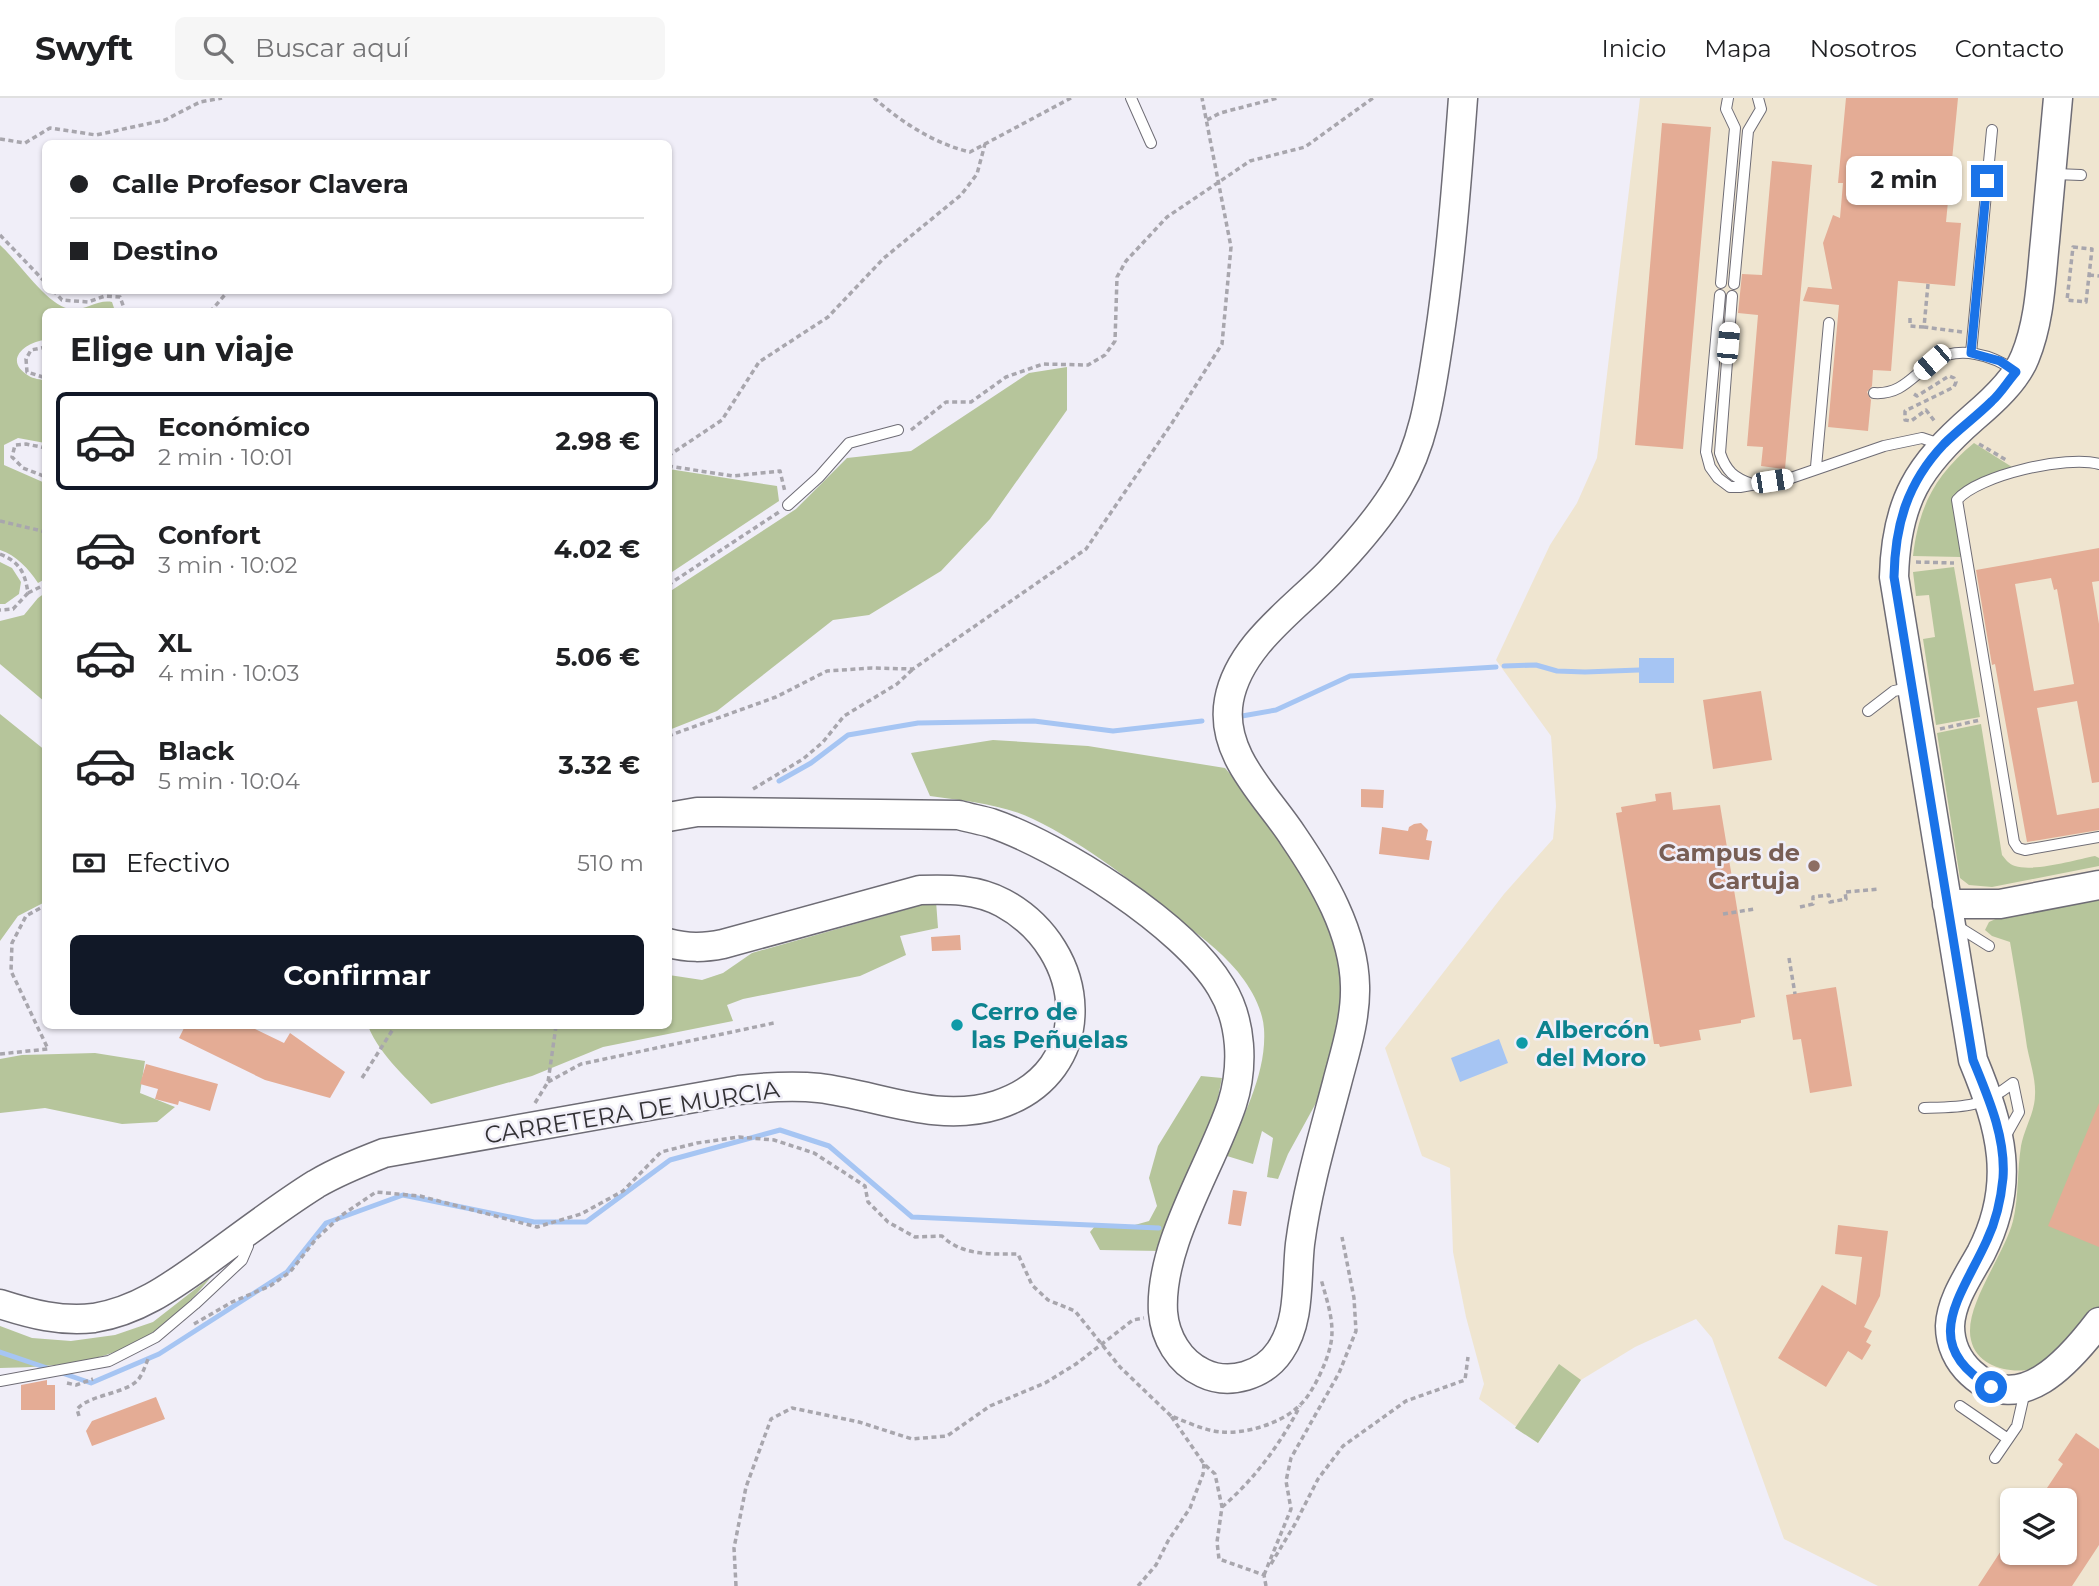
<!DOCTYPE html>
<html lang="es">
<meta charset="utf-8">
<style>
body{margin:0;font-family:Montserrat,sans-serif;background:#f6f6f6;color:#202124;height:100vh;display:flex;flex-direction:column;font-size:26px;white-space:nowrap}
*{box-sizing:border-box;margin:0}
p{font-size:23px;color:#757577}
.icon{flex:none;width:38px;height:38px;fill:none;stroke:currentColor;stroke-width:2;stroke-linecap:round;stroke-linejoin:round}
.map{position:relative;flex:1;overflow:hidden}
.sheet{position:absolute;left:42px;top:210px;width:630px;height:721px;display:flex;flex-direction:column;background:#fff;border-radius:10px;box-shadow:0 2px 5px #0004}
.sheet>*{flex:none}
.top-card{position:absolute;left:42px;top:42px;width:630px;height:154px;border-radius:10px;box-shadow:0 2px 5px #0004;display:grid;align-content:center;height:154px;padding:0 28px;background:#fff}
.controls{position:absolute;left:2000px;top:1390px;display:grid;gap:14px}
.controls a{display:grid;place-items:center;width:77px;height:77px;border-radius:10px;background:#fff;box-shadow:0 2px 5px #0004;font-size:35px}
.end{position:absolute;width:32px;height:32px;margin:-16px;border:9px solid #1a73e8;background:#fff;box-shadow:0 0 0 4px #fff}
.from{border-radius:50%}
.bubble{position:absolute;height:49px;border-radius:10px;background:#fff;box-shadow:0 2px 5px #0004;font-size:23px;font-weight:700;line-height:49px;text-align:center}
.car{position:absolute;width:21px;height:42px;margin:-21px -10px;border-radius:9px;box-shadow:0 0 5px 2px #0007;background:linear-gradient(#fff 24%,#345 0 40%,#fff 0 76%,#345 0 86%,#fff 0)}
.top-card b{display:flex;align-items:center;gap:24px;height:66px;font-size:26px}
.top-card b+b{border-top:2px solid #e0e0e0}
.top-card i{width:18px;height:18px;background:#202124}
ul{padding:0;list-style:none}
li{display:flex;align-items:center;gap:21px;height:98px;margin:0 14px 10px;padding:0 14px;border:4px solid transparent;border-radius:10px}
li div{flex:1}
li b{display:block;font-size:26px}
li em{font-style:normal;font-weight:700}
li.on{border-color:#111827}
li>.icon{width:63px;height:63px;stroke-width:1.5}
h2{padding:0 28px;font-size:32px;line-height:84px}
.pay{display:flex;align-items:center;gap:18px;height:77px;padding:0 28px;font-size:26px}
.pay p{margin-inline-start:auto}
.action{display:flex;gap:14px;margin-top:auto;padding:14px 28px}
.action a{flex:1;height:80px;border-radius:10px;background:#111827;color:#fff;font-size:28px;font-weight:700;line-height:80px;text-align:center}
header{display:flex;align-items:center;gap:42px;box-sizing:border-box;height:98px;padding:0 35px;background:#fff;border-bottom:2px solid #e0e0e0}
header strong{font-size:33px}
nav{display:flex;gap:38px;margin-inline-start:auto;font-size:24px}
.search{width:490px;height:63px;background:#f6f6f6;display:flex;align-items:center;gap:18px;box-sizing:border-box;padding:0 24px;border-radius:10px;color:#757577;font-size:26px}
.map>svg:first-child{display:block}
.education{fill:#efe5d0;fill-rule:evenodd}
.green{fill:#b6c59b}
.water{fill:#a6c5f3}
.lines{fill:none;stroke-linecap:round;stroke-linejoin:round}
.stream{stroke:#a6c5f3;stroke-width:5}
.building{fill:#e4ac95;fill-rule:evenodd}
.lane-casing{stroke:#6e6c75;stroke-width:12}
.secondary-casing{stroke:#6e6c75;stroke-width:31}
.path{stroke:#a8a6ad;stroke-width:3.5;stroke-dasharray:5 3.5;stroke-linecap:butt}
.lane{stroke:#fff;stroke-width:10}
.secondary{stroke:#fff;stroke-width:28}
.route{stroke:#1a73e8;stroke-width:9}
.education-dot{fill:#8d6e63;stroke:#f0eef8;stroke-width:2.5}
.culture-dot{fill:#0f9aa8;stroke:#f0eef8;stroke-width:2.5}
.labels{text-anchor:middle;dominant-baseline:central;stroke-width:5;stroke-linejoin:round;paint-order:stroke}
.education-label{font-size:24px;font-weight:bold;fill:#785e54;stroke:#f0eef8;text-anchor:end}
.culture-label{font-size:24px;font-weight:bold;fill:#0d838f;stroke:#f0eef8;text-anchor:start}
.street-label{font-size:24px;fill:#323134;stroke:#f0eef8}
</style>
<header>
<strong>Swyft</strong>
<div class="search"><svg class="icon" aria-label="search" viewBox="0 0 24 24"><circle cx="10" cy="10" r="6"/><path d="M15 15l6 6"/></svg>Buscar aquí</div>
<nav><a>Inicio</a><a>Mapa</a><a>Nosotros</a><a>Contacto</a></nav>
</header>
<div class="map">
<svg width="2099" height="1488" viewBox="0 0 2099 1488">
<rect width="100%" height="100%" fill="#f0eef8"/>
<path class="education" d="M1640 0H2099V1488H1878L1784 1441 1712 1240 1696 1221 1635 1249 1581 1282 1538 1345 1479 1301 1484 1286 1466 1219 1453 1154 1450 1070 1422 1058 1385 950 1504 796 1553 741 1556 708 1551 638 1496 562 1550 447 1577 405 1597 360ZM2012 1402H2065V1454H2012Z"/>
<path class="green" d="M0 147C19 164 45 205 69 211 84 214 97 201 112 204L115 213 46 214 45 242C26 244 2 262 29 278 33 281 41 281 45 283V345L18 340 4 347V367L45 385V481L38 485C29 471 16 457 0 452Z
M1067 269V312L990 421 941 473 869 517 833 522 717 613 669 632V494L796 411 847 360 911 353 1029 275Z
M1974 345 2012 369C1944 392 1951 392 1961 459L1913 458C1919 408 1935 377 1974 345Z
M669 371 777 388 779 403 669 476Z
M0 464 12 470 21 484 19 496 5 506H0Z
M1954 469 1980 619 1936 627 1923 541 1935 539 1929 497 1916 498 1913 474Z
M45 495V604L0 566V523L24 517 38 500Z
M0 616 46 653 45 804 18 818 0 843Z
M1981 626 2002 757C2006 762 2009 766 2015 768 2034 774 2075 762 2095 758L2099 760V768L1992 789 1969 787 1960 780 1937 635Z
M993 642 1088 648 1225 670 1262 713 1305 774 1326 818 1345 875 1337 939 1316 1005 1288 1056 1278 1081 1267 1079 1273 1040 1262 1033 1253 1066 1227 1058C1243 1018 1267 975 1264 931 1263 914 1254 896 1244 882 1228 859 1204 841 1182 824 1136 786 1087 747 1033 721 1002 706 964 703 930 698L911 655Z
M2099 801V1210L2037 1270C2013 1277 1977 1270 1971 1242 1963 1209 2004 1158 2013 1123 2019 1098 2017 1073 2021 1048 2024 1031 2035 1014 2035 997 2036 982 2030 964 2027 949 2022 914 2016 879 2010 844L1992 838 1985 832 1989 824 2000 819Z
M936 803 938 830 900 838 906 857 860 878 743 901 727 907 733 923 603 949 532 978 431 1006C409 982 380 958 368 928H668L669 877 702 882 723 875 752 855Z
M95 955 145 963 140 995 175 1009 157 1024 122 1026 45 1010 0 1015V961L22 957Z
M1201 978 1222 980 1217 1004 1161 1153 1100 1152 1090 1134 1095 1128 1124 1130 1149 1123 1157 1108 1149 1080 1158 1048Z
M212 1178C148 1256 98 1268 0 1270V1228L32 1240 71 1243 115 1237 153 1224Z
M1559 1266 1581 1282 1538 1345 1515 1330Z"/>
<path class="water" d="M1639 560H1674V585H1639Z
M1499 941 1508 965 1460 984 1451 960Z"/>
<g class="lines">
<path class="stream" d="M1504 568 1536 567 1557 573 1585 574 1639 572
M1242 618 1276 612 1350 578 1496 569
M779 683 811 665 848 637 918 625 1034 623 1113 633 1202 623
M0 1254 50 1271
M59 1274 91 1285 159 1256 287 1174 326 1125 403 1097 534 1124H586L670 1062 780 1032 829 1048 912 1119 1159 1130"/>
</g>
<path class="building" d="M1846 0H1958L1946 124 1961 125 1955 188 1898 183 1891 273 1873 272 1872 288 1867 294 1871 302 1868 333 1828 329 1839 207 1803 203 1808 189 1832 191 1823 145 1833 117 1840 120 1843 85H1838Z
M1662 25 1711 29 1683 351 1635 347Z
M1772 63 1812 67 1785 371 1761 368 1763 349 1747 348 1758 217 1738 215 1742 176 1762 177Z
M2099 450V483L2092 484 2099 526V684L2092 685 2077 603 2037 610 2057 717 2099 710V732L2027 744 1995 566 1992 567 1976 472ZM2051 480 2054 492 2057 491 2074 586 2034 593 2015 486Z
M1761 593 1772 662 1713 671 1703 602Z
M1361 691 1384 692 1383 710 1361 709Z
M1671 694 1673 712 1720 707 1755 919 1741 922V925L1699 932 1701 942 1660 949 1659 946H1654L1616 715 1622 714 1621 709 1656 703 1655 696Z
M1421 725 1428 732 1426 742 1432 743 1429 762 1379 756 1382 729 1408 733 1409 729 1414 726Z
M960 837 961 852 932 853 931 839Z
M1836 889 1852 988 1810 995 1801 941 1793 942 1786 897Z
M185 928H249L284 945 290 935 345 974 330 1000 265 982 179 940Z
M146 966 218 986 210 1013 179 1003 178 1007 155 1001 158 991 140 986Z
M2099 1005V1149L2048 1128Z
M1233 1092 1247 1094 1241 1128 1228 1126Z
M1838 1127 1888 1133 1880 1198 1864 1229 1872 1233 1866 1244 1871 1247 1862 1262 1848 1253 1826 1289 1778 1260 1822 1187 1856 1207 1862 1159 1835 1156Z
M47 1282V1287H55V1312H21V1287Z
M156 1299 165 1321 92 1348 86 1333 92 1323Z
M2076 1335 2099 1351V1447L2072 1488H1978L2012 1436V1454H2065V1402H2039L2063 1366 2058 1362Z"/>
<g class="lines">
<g class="lane-casing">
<path id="lane" d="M1131 0 1151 45
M2055 76 2081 77
M1721 185 1735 30 1726 11 1728 0
M1734 186 1748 33 1761 11 1758 0
M1720 197 1706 354 1710 369 1718 380 1730 389H1740L1791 380 1884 348 1922 340 1940 346
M1732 198 1720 355C1726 373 1734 380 1752 386
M1971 255 1992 32
M1874 295C1902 297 1913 277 1934 263 1959 247 1993 257 2015 273
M2099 366C2067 357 1978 377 1957 402L2014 744 2018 750 2025 752 2099 739
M1816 369 1829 225
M788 407 819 379 849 345 898 332
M1868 613 1894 593 1908 590
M1957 828 1989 848
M1924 1010C1964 1009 1981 1010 2013 985L2019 1014 2005 1039
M0 1283 109 1263 156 1239 195 1206 242 1162 248 1148 245 1141
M1960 1308 2008 1341
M1995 1360 2017 1328 2025 1293"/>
</g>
<g class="secondary-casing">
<path id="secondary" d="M2058 0C2054 48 2049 95 2045 143 2041 181 2040 223 2025 259 2016 282 1993 303 1974 319 1918 368 1896 403 1894 479L1973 962C2001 1030 2017 1085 1981 1155 1969 1177 1951 1202 1950 1228 1950 1246 1958 1263 1971 1275 2020 1321 2070 1262 2099 1224
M668 719 697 714H719L959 717C969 720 981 722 991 725 1059 748 1184 827 1221 889 1242 923 1244 968 1232 1006 1211 1069 1159 1147 1163 1214 1165 1239 1179 1264 1203 1275 1230 1288 1264 1277 1280 1253 1301 1222 1296 1182 1300 1146 1307 1092 1323 1038 1337 985 1345 954 1356 921 1355 888 1354 834 1323 782 1293 738 1267 698 1219 656 1229 602 1239 548 1293 512 1329 475 1354 449 1380 419 1398 389 1425 344 1431 292 1439 241 1451 161 1457 81 1463 0
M1947 806H2000L2099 787
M0 1206C31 1216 61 1224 94 1220 138 1213 172 1188 207 1163 243 1137 279 1109 316 1086 338 1073 361 1064 384 1055L739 992C766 989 792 987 819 990 878 997 937 1026 997 1007 1099 974 1089 852 1003 805 977 791 949 791 920 792L723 846C703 850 688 850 668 845"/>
</g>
<path class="path" d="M874 0C901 24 935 46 970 54L1071 0
M1207 22 1220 15 1278 0
M0 41 25 45 50 30 96 37 165 22 200 4 222 0
M0 137 46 185
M2073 149 2092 151 2086 204 2067 202Z
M2089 177 2099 178
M1928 186 1924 229 1962 234
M53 192 62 202 88 204 105 198 120 199 124 210 122 214
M210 214 229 192
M1910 220V228L1924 229
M46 249 31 252 26 261 27 274 46 280
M1914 296 1917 298 1949 278 1954 280 1956 284 1954 289 1905 313V322L1911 323 1926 312 1936 325
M911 332 946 304H971L1006 279 1043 266 1088 267 1105 257 1115 243 1117 179 1126 163 1167 119 1250 63 1305 49 1373 0
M1979 346 2008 363
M46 350 26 346 15 347 12 359 23 370 46 379
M668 358 722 322 759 264 828 219 884 160 961 97 977 76 985 46
M668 368 733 378 780 373 785 394
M0 423 46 434
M0 456C20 464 25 475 28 495L13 511 0 512
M1916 464 1954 465
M668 487 779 414
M28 495 46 486
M1940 631 1980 622
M668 638 776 599 827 573 872 570 913 571 1086 451 1172 325 1222 246 1231 149 1202 0
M753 691 803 661 823 644 844 618 897 586 913 571
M1800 809 1813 806V799L1829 797 1830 804 1846 801 1845 794 1880 791
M1723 816 1755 811
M1789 860 1795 896
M0 956 48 951 11 873 12 845 26 818 46 807
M362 980 395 928
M548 984 581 966 774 925
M535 1005 548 984 556 928
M194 1226 232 1204 270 1188 290 1174 316 1141 342 1117 376 1094 420 1098 537 1129 581 1116 623 1093 661 1054 697 1045 739 1039 774 1042 814 1055 865 1088 868 1104 888 1124 915 1139 942 1138C962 1158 991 1156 1018 1156L1032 1187 1048 1202 1075 1213 1120 1269 1171 1318
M67 1285 76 1287 93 1281
M79 1318 77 1311C92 1295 130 1296 140 1279 144 1273 146 1265 149 1259
M1222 1409C1254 1382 1281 1345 1300 1308
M1271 1466 1295 1426 1318 1381 1343 1348 1406 1303 1465 1282 1468 1259
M1264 1477 1291 1411 1286 1383 1291 1360 1339 1275 1356 1233 1354 1200 1342 1139
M736 1488 734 1450 746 1389 771 1321 792 1310 859 1324 912 1341 947 1338 990 1308 1045 1285 1076 1266 1133 1222 1144 1220
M1138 1488 1156 1467 1168 1443 1190 1410 1203 1376 1204 1366
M1266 1488 1264 1477 1219 1461 1217 1444 1222 1409 1215 1376 1204 1366 1171 1318C1187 1324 1205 1333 1222 1334 1247 1336 1283 1325 1301 1306 1312 1296 1327 1264 1330 1249 1336 1227 1327 1203 1321 1181"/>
<use href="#lane" class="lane"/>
<use href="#secondary" class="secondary"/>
</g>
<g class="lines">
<path class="route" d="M1987 83 1971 255 2000 263 2016 274C2008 283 2001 295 1992 303 1977 318 1959 331 1944 346 1907 385 1895 427 1894 479L1973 962C1988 999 2006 1039 2003 1080 2001 1101 1996 1123 1987 1142 1962 1198 1917 1246 1991 1289"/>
</g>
<circle class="education-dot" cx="1814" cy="768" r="7"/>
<g class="culture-dot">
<circle cx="957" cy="927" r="7"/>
<circle cx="1522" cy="945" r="7"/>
</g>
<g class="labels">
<g class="education-label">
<text x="1800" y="754">Campus de<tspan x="1800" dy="28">Cartuja</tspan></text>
</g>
<g class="culture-label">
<text x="971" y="913">Cerro de<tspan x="971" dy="28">las Peñuelas</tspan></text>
<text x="1536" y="931">Albercón<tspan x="1536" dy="28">del Moro</tspan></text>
</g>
<g class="street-label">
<text transform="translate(632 1014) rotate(-9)">CARRETERA DE MURCIA</text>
</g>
</g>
</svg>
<div class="controls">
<a><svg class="icon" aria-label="layers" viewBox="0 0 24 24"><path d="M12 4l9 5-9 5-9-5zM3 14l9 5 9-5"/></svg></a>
</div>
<i class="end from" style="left:1991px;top:1289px"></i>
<i class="end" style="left:1987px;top:83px"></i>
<div class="bubble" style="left:1846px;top:58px;width:116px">2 min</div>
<i class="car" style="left:1728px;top:245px;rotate:5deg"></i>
<i class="car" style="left:1932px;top:264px;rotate:229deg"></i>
<i class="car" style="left:1772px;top:383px;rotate:81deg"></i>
<div class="top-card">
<b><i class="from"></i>Calle Profesor Clavera</b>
<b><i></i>Destino</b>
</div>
<section class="sheet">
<h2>Elige un viaje</h2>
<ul>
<li class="on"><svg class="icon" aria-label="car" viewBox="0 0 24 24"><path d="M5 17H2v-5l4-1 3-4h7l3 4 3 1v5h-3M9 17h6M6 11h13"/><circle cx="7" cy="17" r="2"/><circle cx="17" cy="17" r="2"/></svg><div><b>Económico</b><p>2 min · 10:01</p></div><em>2.98 €</em></li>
<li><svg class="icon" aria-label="car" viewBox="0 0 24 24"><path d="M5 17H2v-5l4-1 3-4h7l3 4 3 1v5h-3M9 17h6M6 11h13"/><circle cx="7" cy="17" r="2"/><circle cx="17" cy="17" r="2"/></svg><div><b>Confort</b><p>3 min · 10:02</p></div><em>4.02 €</em></li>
<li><svg class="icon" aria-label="car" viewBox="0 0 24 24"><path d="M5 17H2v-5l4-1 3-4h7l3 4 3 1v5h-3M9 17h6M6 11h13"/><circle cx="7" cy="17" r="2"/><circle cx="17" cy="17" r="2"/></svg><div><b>XL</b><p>4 min · 10:03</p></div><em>5.06 €</em></li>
<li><svg class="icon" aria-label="car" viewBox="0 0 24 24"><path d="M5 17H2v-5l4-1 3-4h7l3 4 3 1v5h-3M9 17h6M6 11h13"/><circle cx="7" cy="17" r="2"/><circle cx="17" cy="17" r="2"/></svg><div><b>Black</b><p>5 min · 10:04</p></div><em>3.32 €</em></li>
</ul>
<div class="pay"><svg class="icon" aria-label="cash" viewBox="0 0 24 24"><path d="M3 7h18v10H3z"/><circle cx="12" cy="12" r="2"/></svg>Efectivo<p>510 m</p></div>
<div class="action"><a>Confirmar</a></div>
</section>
</div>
